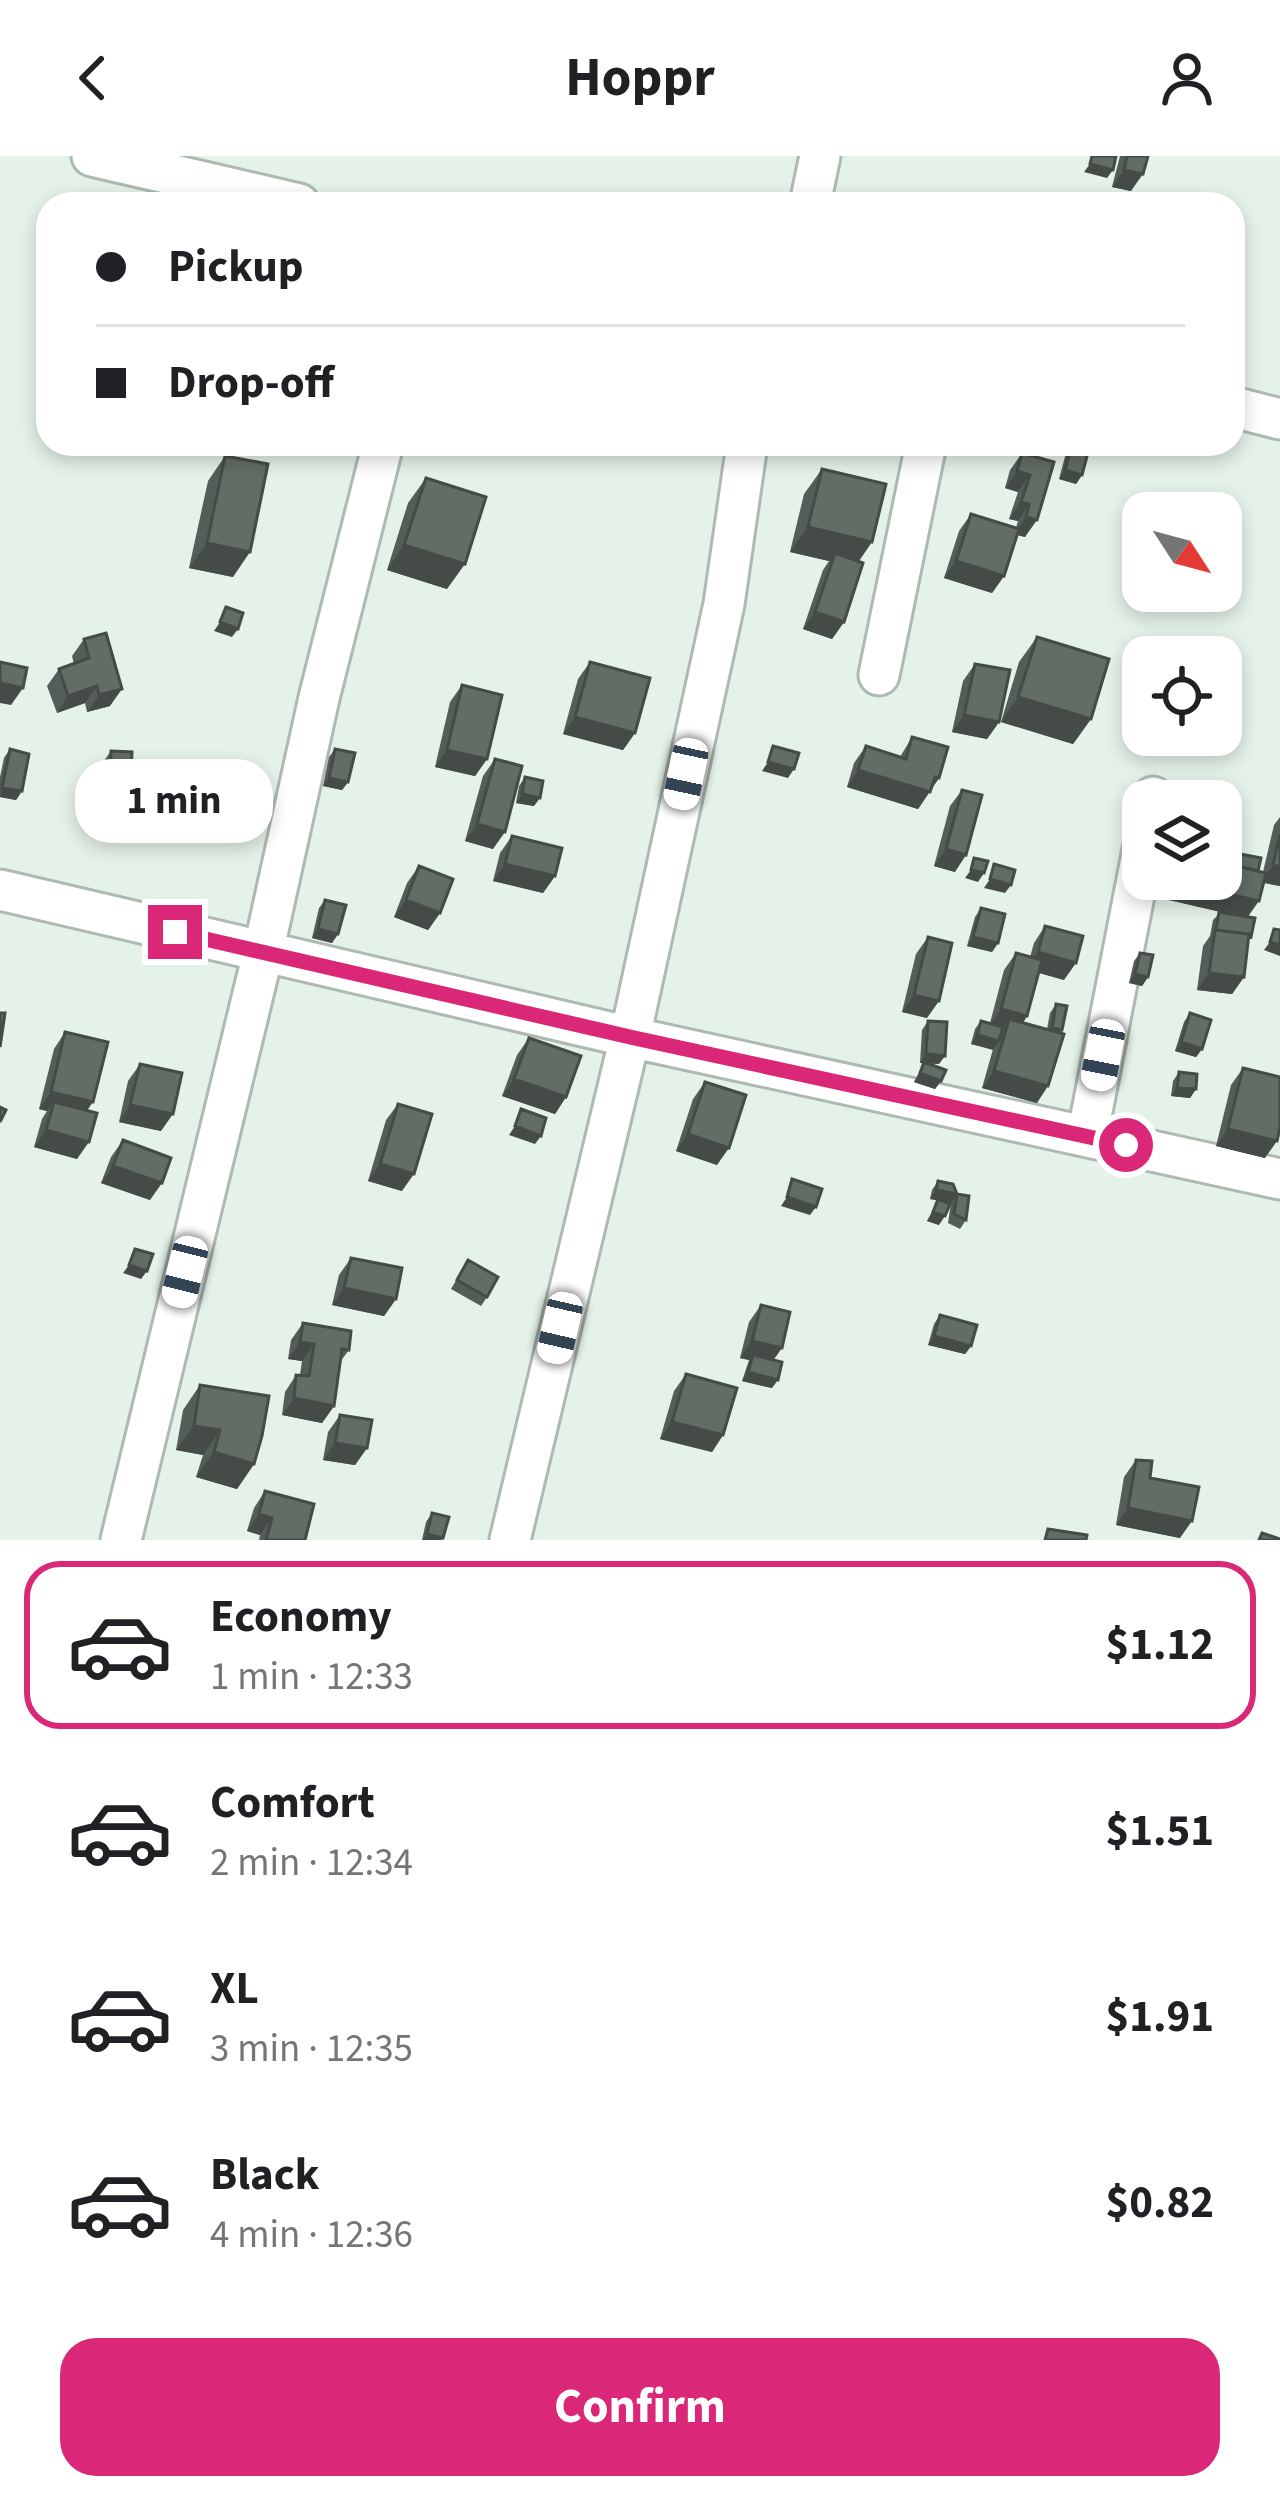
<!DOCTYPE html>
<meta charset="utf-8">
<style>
body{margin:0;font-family:"Source Sans 3",sans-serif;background:#f2f2f2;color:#202124;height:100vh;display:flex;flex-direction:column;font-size:45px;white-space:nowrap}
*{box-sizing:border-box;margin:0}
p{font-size:39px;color:#757577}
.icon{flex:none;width:66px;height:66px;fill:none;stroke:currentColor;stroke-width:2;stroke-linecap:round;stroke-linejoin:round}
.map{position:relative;height:1384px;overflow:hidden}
.drawer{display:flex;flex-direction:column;background:#fff;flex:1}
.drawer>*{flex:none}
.guide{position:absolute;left:36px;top:36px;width:1209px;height:264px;border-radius:36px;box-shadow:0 6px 18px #0003;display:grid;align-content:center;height:264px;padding:0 60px;background:#fff}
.needle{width:78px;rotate:126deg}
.tools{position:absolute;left:1122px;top:336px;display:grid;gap:24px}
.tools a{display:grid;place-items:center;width:120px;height:120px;border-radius:24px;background:#fff;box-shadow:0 6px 18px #0003;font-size:60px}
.end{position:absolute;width:54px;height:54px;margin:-27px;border:15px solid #db2777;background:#fff;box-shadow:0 0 0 6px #fff}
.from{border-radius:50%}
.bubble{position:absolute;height:84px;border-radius:36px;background:#fff;box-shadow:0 6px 18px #0003;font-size:39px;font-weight:700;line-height:84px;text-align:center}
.car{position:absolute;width:36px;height:72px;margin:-36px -18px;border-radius:15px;box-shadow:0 0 9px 3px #0007;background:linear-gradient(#fff 24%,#345 0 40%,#fff 0 76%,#345 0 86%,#fff 0)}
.guide b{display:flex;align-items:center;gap:42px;height:114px;font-size:45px}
.guide b+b{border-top:3px solid #e0e0e0}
.guide i{width:30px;height:30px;background:#202124}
ul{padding:21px 0 0;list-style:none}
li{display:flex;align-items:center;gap:36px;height:168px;margin:0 24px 18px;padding:0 36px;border:6px solid transparent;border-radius:36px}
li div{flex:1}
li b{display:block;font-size:45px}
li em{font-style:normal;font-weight:700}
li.selected{border-color:#db2777}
li>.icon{width:108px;height:108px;stroke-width:1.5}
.primary-button{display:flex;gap:24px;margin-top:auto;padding:24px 60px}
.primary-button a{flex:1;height:138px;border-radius:36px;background:#db2777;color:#fff;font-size:48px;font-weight:700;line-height:138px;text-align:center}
header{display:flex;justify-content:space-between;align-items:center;height:156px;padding:0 60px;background:#fff;font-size:54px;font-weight:700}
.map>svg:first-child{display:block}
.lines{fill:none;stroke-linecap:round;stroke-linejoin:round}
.minor-casing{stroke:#adbab1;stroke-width:45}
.minor{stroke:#fff;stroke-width:39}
.wall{fill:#545e58}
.shaded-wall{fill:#454c47}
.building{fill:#626d66;stroke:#454c47;stroke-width:3}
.route{stroke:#db2777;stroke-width:15}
</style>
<header><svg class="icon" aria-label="back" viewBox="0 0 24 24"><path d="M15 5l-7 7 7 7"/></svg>Hoppr<svg class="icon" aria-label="person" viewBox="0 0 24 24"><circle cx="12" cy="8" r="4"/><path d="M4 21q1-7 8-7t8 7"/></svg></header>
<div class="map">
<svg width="1280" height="1384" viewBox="0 0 1280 1384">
<rect width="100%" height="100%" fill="#e5f2e9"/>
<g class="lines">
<g class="minor-casing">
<path id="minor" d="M92 0 299 48
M810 48 820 0
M1233 251 1280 263
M879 519 926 288
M1152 645 1153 641
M0 734 630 881 1280 1023
M1087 981 1143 693
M121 1384 263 797 319 542 383 288
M510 1384 630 881 724 448 747 288"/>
</g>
<use href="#minor" class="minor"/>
</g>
<path class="wall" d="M1120 0H1148L1131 35 1112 31Z
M1071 288H1087L1082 319 1076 328 1059 323 1067 293Z
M1022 297 1054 306 1025 381 1017 379 1004 420 992 437 944 422 959 375 971 358 1016 372 1018 365 1009 363 1018 336 1005 332 1010 314Z
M225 300 233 421 189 412 208 325Z
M822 313 859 405 844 466 832 483 803 473 823 414 829 405 790 396 804 338Z
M426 322 447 433 387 414 408 347Z
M1037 481 1091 563 1073 588 1001 566 1019 506Z
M84 483 110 550 87 556 85 547 57 557 47 530 59 513 74 508 72 500Z
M590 506 635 577 623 594 563 578 578 523Z
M975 508 999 566 987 583 952 576 963 525Z
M462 529 487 603 475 620 435 611 450 546Z
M912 581 939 622 918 653 847 631 854 607 866 590 900 601Z
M10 593 22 635 16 644 0 641V621L4 602Z
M335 593 348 626 342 634 323 630 329 601Z
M111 595 130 644 118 661 97 660 99 612Z
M495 603 493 693 465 685 483 620Z
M525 621 534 650 516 647 519 630Z
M962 634 955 716 934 710 950 650Z
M1280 661V730L1263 727 1248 761 1251 781 1248 785 1244 821 1232 838 1197 834 1203 790 1210 780 1213 764 1221 756 1156 741 1161 723H1221L1234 709 1240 698 1258 715 1263 716 1274 669Z
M512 680 555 720 543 737 493 725 500 697Z
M419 710 440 757 428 774 394 761 407 727Z
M325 744 338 778 332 787 312 782 319 752Z
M981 752 998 787 992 796 967 790 975 761Z
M1045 770 1064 824 1039 817 1027 860 1023 867 1047 873 1050 857 1056 848 1062 874 1037 947 982 932 993 893 971 888 975 873 981 865 990 867 1004 814 1016 797 1030 801 1034 787Z
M928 781 927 862 902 856 916 798Z
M1140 797 1148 821 1142 830 1129 827 1134 805Z
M1190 857 1202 893 1196 901 1175 895 1184 866Z
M928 865 939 908 926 907 941 925 935 933 914 926 924 907H920L922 874Z
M65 876 88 954 77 1003 34 991 42 963 47 955 39 953 54 893Z
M529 882 566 941 555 958 502 940 517 899Z
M140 908 161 975 119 966 128 925Z
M1243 912 1265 1002 1216 990 1231 929Z
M1179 916 1196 933 1190 942 1171 940 1173 925Z
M705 926 717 1009 676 995 693 943Z
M398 948 402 1035 368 1025 386 964Z
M123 984 150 1044 101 1027 111 1001Z
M938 1025 953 1028 966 1064 960 1073 948 1067 951 1047 943 1045 939 1069 927 1065 938 1044 930 1043 932 1034Z
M351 1102 396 1143 384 1160 332 1149 339 1119Z
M468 1104 487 1141 481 1150 451 1133Z
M761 1149 773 1204 772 1232 742 1225 749 1204 740 1202 749 1166Z
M940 1159 971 1190 965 1198 928 1189 934 1168Z
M303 1167 349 1194 340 1206 334 1250 322 1267 282 1259 285 1236 296 1219H300L302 1205 288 1203 291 1184Z
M686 1218 723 1279 712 1296 660 1283 674 1235Z
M200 1229 254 1308 237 1333 196 1321 203 1299 176 1294 183 1254Z
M340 1259 367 1292 355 1309 323 1304 328 1276Z
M1136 1304 1150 1322 1180 1382 1116 1369 1124 1321Z
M265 1335 305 1384H259L260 1379 247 1375 254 1352Z
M432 1357 442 1384H422L426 1366Z"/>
<path class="shaded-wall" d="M1090 8 1113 14 1107 22 1084 16Z
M1124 14 1143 18 1131 35 1112 31Z
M44 89 48 91V102L38 97Z
M1065 314 1082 319 1076 328 1059 323Z
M1017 315 1030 319 1018 336 1005 332Z
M1021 346 1029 348 1018 365 1009 363Z
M1026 361 1037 364 1025 381 1014 378Z
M808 371 872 386 855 411 835 397 829 405 790 396Z
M207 387 250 396 233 421 189 412Z
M404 389 465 408 447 433 387 414Z
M956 405 1004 420 992 437 944 422Z
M815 456 844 466 832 483 803 473Z
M220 466 238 473 232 481 214 475Z
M0 527 23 532 11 549 0 547Z
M97 530 85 547 57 557 68 540Z
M122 533 110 550 87 556 99 539Z
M1018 541 1091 563 1073 588 1001 566Z
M964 559 999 566 987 583 952 576Z
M575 561 635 577 623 594 563 578Z
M447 594 487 603 475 620 435 611Z
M768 606 794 613 788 622 762 615Z
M858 614 935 621 939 622 918 653 847 631Z
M329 622 348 626 342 634 323 630Z
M2 632 22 635 16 644 0 641Z
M522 638 540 642 534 650 516 647Z
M109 643 130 644 118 661 97 660Z
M477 668 505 676 493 693 465 685Z
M946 693 966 699 955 716 934 710Z
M505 708 555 720 543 737 493 725Z
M1273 709 1280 711V730L1261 726Z
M971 714 984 717 978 726 965 722Z
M990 723 1011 729 1005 737 984 732Z
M1168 724 1259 745 1247 762 1156 741Z
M406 744 440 757 428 774 394 761Z
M318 773 338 778 332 787 312 782Z
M973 781 998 787 992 796 967 790Z
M1270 786 1280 789V800L1264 794Z
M1038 796 1076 807 1064 824 1026 813Z
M1209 817 1244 821 1232 838 1197 834Z
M1135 818 1148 821 1142 830 1129 827Z
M914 839 939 845 927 862 902 856Z
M1001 853 1027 860 1016 877 1009 863 1002 873 989 870Z
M977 879 999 885 993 894 971 888Z
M1181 886 1202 893 1196 901 1175 895Z
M926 898 945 900 939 908 920 907Z
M994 915 1048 930 1037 947 982 932Z
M920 917 941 925 935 933 914 926Z
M514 923 566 941 555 958 502 940Z
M1177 932 1196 933 1190 942 1171 940Z
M51 936 93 946 81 963 54 946 47 955 39 953Z
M130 949 173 958 161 975 119 966Z
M515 970 541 980 535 988 509 979Z
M1228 973 1277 985 1265 1002 1216 990Z
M46 974 89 986 77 1003 34 991Z
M688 978 729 992 717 1009 676 995Z
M380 1008 414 1018 402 1035 368 1025Z
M113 1010 162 1027 150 1044 101 1027Z
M936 1034 957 1038 951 1047 930 1043Z
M787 1041 816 1051 810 1059 781 1050Z
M933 1056 945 1060 939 1069 927 1065Z
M129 1109 147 1115 141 1123 123 1117Z
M344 1132 396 1143 384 1160 332 1149Z
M934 1180 971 1190 965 1198 928 1189Z
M752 1185 782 1192 770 1209 753 1199 749 1204 740 1202Z
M300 1186 314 1188 302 1205 288 1203Z
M748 1216 778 1224 772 1232 742 1225Z
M294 1242 334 1250 322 1267 282 1259Z
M672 1266 723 1279 712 1296 660 1283Z
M194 1270 220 1274 203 1299 176 1294Z
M335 1287 367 1292 355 1309 323 1304Z
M214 1296 254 1308 237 1333 196 1321Z
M1128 1352 1192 1365 1180 1382 1116 1369Z
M259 1358 272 1362 260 1379 247 1375Z
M427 1378 443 1382 442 1384H423Z"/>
<path class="building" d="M1092 0H1116L1113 14 1090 8Z
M1127 0H1148L1143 18 1124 14Z
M1072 288 1090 289 1082 319 1065 314Z
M1022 297 1054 306 1037 364 1026 361 1029 348 1021 346 1030 319 1017 315Z
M225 300 268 308 250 396 207 387Z
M822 313 886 328 872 386 808 371Z
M426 322 486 341 465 408 404 389Z
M971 358 1019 373 1004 420 956 405Z
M835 397 863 407 844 466 815 456Z
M226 451 243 457 238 473 220 466Z
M106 477 122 533 99 539 97 530 68 540 59 513 89 502 84 483Z
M1037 481 1109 503 1091 563 1018 541Z
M0 506 27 512 23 532 0 527Z
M590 506 650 522 635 577 575 561Z
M975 508 1010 514 999 566 964 559Z
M462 529 502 539 487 603 447 594Z
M912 581 948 591 939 622 935 621 930 636 858 614 866 590 906 603Z
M773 590 799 597 794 613 768 606Z
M10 593 29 598 22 635 2 632Z
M335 593 355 597 348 626 329 622Z
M111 595 132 596 130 644 109 643Z
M495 603 522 610 505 676 477 668Z
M525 621 543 625 540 642 522 638Z
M962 634 982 639 966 699 946 693Z
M1280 678V711L1273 709Z
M512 680 562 692 555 720 505 708Z
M1240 698 1261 702 1258 715 1238 710Z
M974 702 988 705 984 717 971 714Z
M1221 706 1266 717 1259 745 1168 724 1221 723Z
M994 708 1015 714 1011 729 990 723Z
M419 710 453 723 440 757 406 744Z
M325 744 346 749 338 778 318 773Z
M981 752 1005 758 998 787 973 781Z
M1219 756 1255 762 1251 781 1249 780V778L1216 774Z
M1045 770 1083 780 1076 807 1038 796Z
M1274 773 1280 774V789L1270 786Z
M1215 774 1249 778 1244 821 1209 817Z
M928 781 952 787 939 845 914 839Z
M1016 797 1042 804 1027 860 1001 853Z
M1140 797 1153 799 1148 821 1135 818Z
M1056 848 1067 850 1062 874 1052 872Z
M0 857H5L0 891Z
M1190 857 1211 864 1202 893 1181 886Z
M1009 863 1064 878 1048 930 994 915Z
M928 865 947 866 945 900 926 898Z
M981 865 1003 871 999 885 977 879Z
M65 876 108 886 93 946 51 936Z
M529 882 581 900 566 941 514 923Z
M924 906 946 914 941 925 920 917Z
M140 908 182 917 173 958 130 949Z
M1243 912 1280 921V971L1277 985 1228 973Z
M1179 916 1197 918 1196 933 1177 932Z
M705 926 746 939 729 992 688 978Z
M54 946 97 957 89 986 46 974Z
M398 948 432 958 414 1018 380 1008Z
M0 951 6 954 0 966Z
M521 953 546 962 541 980 515 970Z
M123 984 171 1002 162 1027 113 1010Z
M792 1023 822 1033 816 1051 787 1041Z
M938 1025 953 1028 957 1038 969 1040 966 1064 954 1058 957 1038 936 1034Z
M938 1043 950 1048 945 1060 933 1056Z
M135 1093 153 1098 147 1115 129 1109Z
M351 1102 402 1112 396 1143 344 1132Z
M468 1104 498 1121 487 1141 457 1124Z
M761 1149 790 1156 782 1192 752 1185Z
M940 1159 977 1169 971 1190 934 1180Z
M303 1167 351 1175 349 1194 342 1193 334 1250 294 1242 296 1219 309 1220 314 1188 300 1186Z
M753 1199 782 1206 778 1224 748 1216Z
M686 1218 737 1232 723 1279 672 1266Z
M200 1229 269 1240 262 1280 254 1308 214 1296 220 1274 194 1270Z
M340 1259 372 1264 367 1292 335 1287Z
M1136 1304 1152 1305 1150 1322 1199 1331 1192 1365 1128 1352Z
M265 1335 314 1348 305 1384H266L272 1362 259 1358Z
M432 1357 449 1361 443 1382 427 1378Z
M1048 1373 1087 1379 1086 1384H1045Z
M1262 1377 1280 1383V1384H1259Z"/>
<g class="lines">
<path class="route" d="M175 776 630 881 1126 989"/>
</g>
</svg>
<div class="tools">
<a><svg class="needle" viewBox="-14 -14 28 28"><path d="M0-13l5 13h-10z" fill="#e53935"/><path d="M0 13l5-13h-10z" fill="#757577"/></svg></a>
<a><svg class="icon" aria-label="locate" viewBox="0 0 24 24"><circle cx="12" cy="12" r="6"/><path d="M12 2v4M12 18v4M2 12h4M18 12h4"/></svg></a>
<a><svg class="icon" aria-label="layers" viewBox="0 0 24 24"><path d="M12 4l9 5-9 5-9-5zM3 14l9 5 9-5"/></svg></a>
</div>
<i class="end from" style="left:1126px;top:989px"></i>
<i class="end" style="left:175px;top:776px"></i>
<div class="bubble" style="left:75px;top:603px;width:198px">1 min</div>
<i class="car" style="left:686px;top:618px;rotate:192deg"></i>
<i class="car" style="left:1103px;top:899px;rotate:191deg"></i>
<i class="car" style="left:185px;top:1116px;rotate:194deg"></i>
<i class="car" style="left:560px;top:1172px;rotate:193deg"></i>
<div class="guide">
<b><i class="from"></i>Pickup</b>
<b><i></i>Drop-off</b>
</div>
</div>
<section class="drawer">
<ul>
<li class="selected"><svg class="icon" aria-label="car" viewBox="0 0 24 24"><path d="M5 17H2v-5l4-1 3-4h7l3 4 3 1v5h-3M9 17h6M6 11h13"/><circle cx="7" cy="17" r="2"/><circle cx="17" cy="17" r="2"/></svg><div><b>Economy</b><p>1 min · 12:33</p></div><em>$1.12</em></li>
<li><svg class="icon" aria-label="car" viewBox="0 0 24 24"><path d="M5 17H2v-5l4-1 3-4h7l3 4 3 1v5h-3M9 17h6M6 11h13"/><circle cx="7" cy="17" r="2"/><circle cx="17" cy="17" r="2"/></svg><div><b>Comfort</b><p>2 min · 12:34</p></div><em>$1.51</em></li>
<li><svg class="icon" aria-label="car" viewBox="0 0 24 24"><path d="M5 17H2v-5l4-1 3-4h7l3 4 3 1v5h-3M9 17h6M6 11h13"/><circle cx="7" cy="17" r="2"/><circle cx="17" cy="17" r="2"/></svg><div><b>XL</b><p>3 min · 12:35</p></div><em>$1.91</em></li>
<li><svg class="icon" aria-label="car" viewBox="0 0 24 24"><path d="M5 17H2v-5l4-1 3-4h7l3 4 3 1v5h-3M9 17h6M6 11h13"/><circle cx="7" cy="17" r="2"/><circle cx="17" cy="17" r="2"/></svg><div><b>Black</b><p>4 min · 12:36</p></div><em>$0.82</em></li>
</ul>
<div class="primary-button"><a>Confirm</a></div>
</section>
